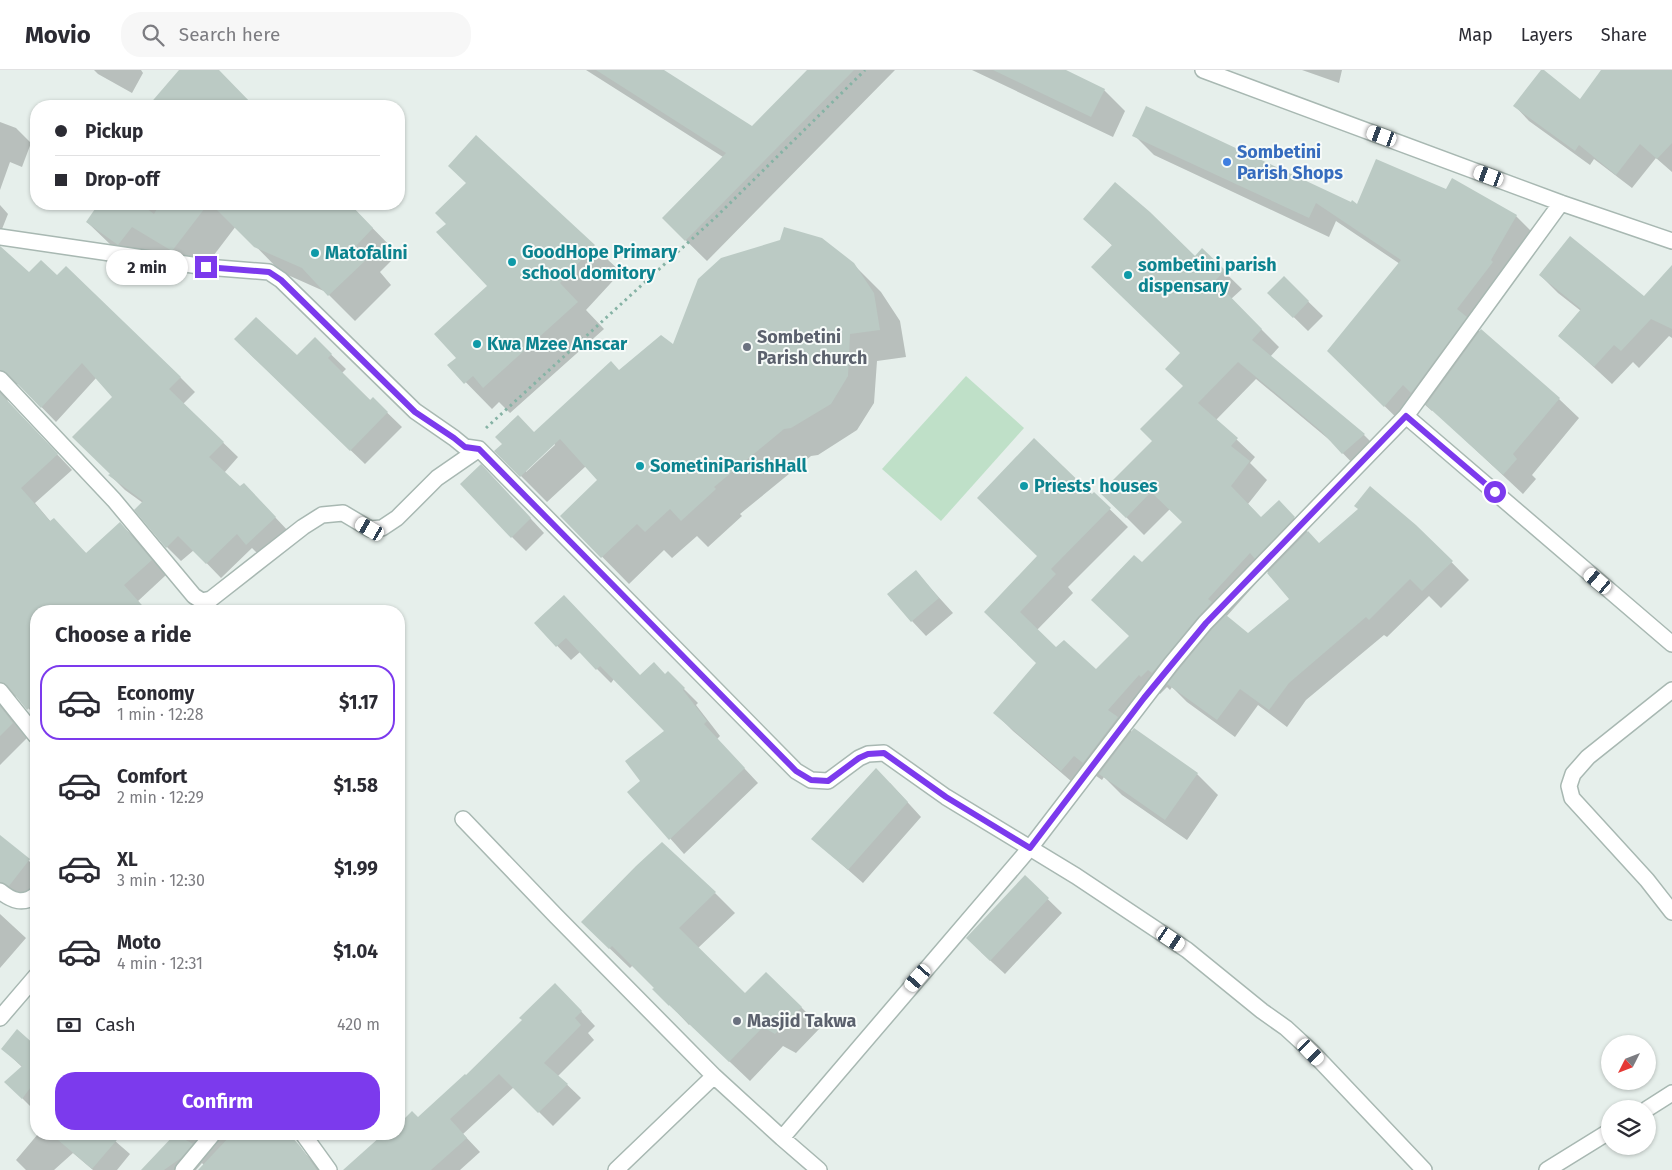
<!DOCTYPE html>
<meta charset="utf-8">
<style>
body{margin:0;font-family:"Fira Sans",sans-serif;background:#f7f7f7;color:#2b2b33;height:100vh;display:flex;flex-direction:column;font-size:19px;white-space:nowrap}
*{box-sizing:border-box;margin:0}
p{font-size:16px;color:#7c7c81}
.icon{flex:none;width:28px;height:28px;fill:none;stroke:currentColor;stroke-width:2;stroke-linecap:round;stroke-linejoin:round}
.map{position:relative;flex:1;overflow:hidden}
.drawer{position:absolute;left:30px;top:535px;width:375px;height:535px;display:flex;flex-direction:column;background:#fff;border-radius:20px;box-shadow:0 1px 4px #0004}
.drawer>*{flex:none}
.top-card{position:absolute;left:30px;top:30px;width:375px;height:110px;border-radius:20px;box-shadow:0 1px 4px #0004;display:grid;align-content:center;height:110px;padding:0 25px;background:#fff}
.needle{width:32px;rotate:228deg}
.fabs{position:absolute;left:1601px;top:965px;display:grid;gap:10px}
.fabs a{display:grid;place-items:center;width:55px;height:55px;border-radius:50%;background:#fff;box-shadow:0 1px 4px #0004;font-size:25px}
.end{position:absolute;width:22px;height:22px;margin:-11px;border:6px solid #7c3aed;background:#fff;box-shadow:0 0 0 2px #fff}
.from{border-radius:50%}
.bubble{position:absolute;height:35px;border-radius:18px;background:#fff;box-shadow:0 1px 4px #0004;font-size:16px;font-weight:700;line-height:35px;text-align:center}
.car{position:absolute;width:15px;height:30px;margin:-15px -8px;border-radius:6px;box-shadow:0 0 4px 1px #0007;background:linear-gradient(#fff 24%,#345 0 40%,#fff 0 76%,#345 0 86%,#fff 0)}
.top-card b{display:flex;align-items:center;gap:18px;height:48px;font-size:19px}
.top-card b+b{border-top:1px solid #e1e1e2}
.top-card i{width:12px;height:12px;background:#2b2b33}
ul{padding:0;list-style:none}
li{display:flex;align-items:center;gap:15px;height:75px;margin:0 10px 8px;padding:0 15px;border:2px solid transparent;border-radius:20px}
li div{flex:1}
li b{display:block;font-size:19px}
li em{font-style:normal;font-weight:700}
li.selected{border-color:#7c3aed}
li>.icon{width:45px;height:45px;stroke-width:1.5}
h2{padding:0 25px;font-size:22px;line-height:60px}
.pay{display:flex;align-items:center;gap:12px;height:55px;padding:0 25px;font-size:19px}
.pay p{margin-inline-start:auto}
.primary-button{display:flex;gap:10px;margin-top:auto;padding:10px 25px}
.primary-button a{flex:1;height:58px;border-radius:20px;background:#7c3aed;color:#fff;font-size:20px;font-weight:700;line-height:58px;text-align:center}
header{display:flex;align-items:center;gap:30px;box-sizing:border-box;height:70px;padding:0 25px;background:#fff;border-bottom:1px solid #e1e1e2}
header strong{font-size:24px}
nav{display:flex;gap:28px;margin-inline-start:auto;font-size:18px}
.search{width:350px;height:45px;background:#f7f7f7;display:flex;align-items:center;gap:12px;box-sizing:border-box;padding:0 18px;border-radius:20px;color:#7c7c81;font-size:19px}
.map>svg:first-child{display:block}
.green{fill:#bfe0c8}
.shadow{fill:#0003;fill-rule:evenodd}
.building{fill:#bbcac4}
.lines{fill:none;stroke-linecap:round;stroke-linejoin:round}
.street-casing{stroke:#a8b8b2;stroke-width:18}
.path{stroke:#86b3a5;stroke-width:3;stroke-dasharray:2.5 4;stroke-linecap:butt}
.street{stroke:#fff;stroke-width:15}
.route{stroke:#7c3aed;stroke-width:6}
.shop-dot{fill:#3f7fe0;stroke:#f7fbf9;stroke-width:2}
.culture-dot{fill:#0f9aa8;stroke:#f7fbf9;stroke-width:2}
.worship-dot{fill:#6b7280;stroke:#f7fbf9;stroke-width:2}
.labels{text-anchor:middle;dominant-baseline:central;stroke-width:4;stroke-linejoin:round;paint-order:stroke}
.shop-label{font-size:18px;font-weight:bold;fill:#366cbe;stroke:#f7fbf9;text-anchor:start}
.culture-label{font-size:18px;font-weight:bold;fill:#0d838f;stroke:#f7fbf9;text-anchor:start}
.worship-label{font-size:18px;font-weight:bold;fill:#5b616d;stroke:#f7fbf9;text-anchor:start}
</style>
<header>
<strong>Movio</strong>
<div class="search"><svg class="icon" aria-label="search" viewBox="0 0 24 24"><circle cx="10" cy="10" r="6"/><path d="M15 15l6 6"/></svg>Search here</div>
<nav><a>Map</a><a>Layers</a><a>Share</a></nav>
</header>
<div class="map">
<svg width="1672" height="1100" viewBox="0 0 1672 1100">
<rect width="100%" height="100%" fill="#e6efeb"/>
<path class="green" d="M966 306 1024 358 941 451 882 399Z"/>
<path class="shadow" d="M94 0H141L143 3 132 23 98 4Z
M180 0H217L253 36H150Z
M586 0H662L752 58 809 0H895L707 191 663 148 723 87Z
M972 0H1063L1104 20 1125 41 1113 67Z
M1302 0H1342L1339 13Z
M1602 0H1672V102L1656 88 1632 118 1594 89 1590 95 1529 51 1515 36 1580 31Z
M0 52 16 58 31 73 22 97 10 92 0 120Z
M1134 65 1358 136 1447 121 1516 146 1536 166 1477 259 1559 329 1579 348 1532 405 1536 409 1523 424 1433 340 1432 341 1423 333 1405 356 1328 281 1400 194 1336 151 1329 167 1154 85Z
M476 67 621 202 586 240 604 259 510 343 499 332 492 339 449 295 457 288 489 216 447 154 468 114Z
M100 134H349L398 184 380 202 391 215 355 251 326 222 281 202 236 156 198 206 158 182 144 199 113 177 87 152Z
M0 135 8 144 0 164Z
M1085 149 1195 188 1202 180 1242 219 1231 229 1279 277 1270 287 1364 365 1382 383 1360 401 1332 372 1256 309 1216 350 1255 387 1250 393 1267 410 1248 434 1261 448 1279 432 1319 474 1416 456 1469 510 1441 538 1429 526 1387 567 1384 565 1306 630 1287 657 1258 635 1235 667 1187 632 1172 617 1170 620 1167 617 1160 624 1157 622 1126 656 1132 662 1197 704 1218 725 1187 770 1122 725 1104 707 1102 710 1092 703 1079 718 1013 661 995 643 1038 593 1003 560 1038 486 1092 426 1094 424 1128 457 1068 517 1073 523 1037 560 1056 579 1096 601 1131 566 1142 494 1183 452 1170 439 1144 465 1102 423 1153 371 1184 317 1181 283 1113 176ZM1267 501 1291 530 1248 565 1226 547Z
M0 178 29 204 57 207 66 198 181 308 195 322 183 334 238 387 224 403 240 418 258 429 290 463 262 488 252 478 221 508 194 480 181 491 167 477 143 433 125 420 110 405 114 327 97 307 56 352 21 316 18 314 9 316 5 322 8 332 72 400 35 433 51 452 87 484 120 454 135 468 166 505 138 531 147 541H36V647L18 626 9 628 5 633 7 642 27 668 0 695Z
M853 194 881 222 900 251 906 287 877 291 874 333 857 360 818 385 811 386 740 444 742 446 708 477 697 466 672 488 664 480 629 514 562 446 599 410 586 396 547 432 496 381 534 363 619 301ZM554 373 555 375 526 402V399Z
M1540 205 1644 227 1672 230V268L1669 266 1639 298 1633 292 1612 314 1559 265 1581 241 1558 223Z
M1284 208 1323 246 1308 261 1269 223Z
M315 269 346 299 342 303 371 331 373 329 402 357 365 394 250 284 297 287Z
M495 410 544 463 526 481 512 467Z
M916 502 953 543 926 566 912 551Z
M564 526 641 607 666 605 668 603 698 633 696 635 720 666 717 669 758 713 684 784 629 722 642 711 666 661 614 609 611 613 580 582 571 590 535 553Z
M890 713 921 747 863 813 813 769Z
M4 770 36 797V814L23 829 0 815V775Z
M1025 807 1062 843 1005 904 981 882Z
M715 823 735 843 698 878 745 925 801 937 821 957 796 983 783 976 750 1011 690 954 689 955 633 895 630 898 603 872Z
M0 844 26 868 0 898Z
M555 914 595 956 588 963 594 970 558 1006 581 1028 553 1056 514 1017 463 1064 480 1082 460 1100H345L389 1064H399V1055L412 1043 418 1048 466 1007 524 950Z
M17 961 36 977V1042L6 1012 22 997 3 979Z
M38 1064H107L130 1084 117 1100H93L73 1083 54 1100H26L16 1090Z
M177 1064H288L320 1100H208L202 1093 196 1100H143Z"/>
<path class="building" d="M179 0H219L254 36H148Z
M596 0H664L752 56 807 0H854L685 171 662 148 726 83Z
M993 0H1066L1105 19 1091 47Z
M1541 0H1544L1580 29 1601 0H1672V73L1657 89 1640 74 1616 105 1579 75 1575 81 1513 36Z
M1146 36 1351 132 1352 130 1357 134 1376 89 1446 119 1452 108 1517 145 1491 190 1493 192 1457 239 1467 247 1411 323 1403 315 1384 337 1327 281 1401 190 1316 133 1309 148 1132 66Z
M476 65 595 175 560 213 578 232 483 318 473 306 464 314 447 295 456 288 434 264 487 216 436 162 446 154 435 143 466 113 448 96Z
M1115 112 1150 142 1195 186 1202 178 1225 200 1215 211 1262 259 1252 270 1365 364 1342 384 1321 361 1238 292 1198 333 1238 368 1231 376 1250 391 1231 416 1261 447 1279 430 1295 447 1255 489 1250 483 1208 529 1212 532 1198 547 1152 603 1148 600 1141 607 1139 605 1108 640 1118 647 1083 693 1074 686 1061 701 993 643 1036 593 984 542 1037 486 977 428 1034 368 1092 424 1094 422 1111 438 1051 499 1056 504 1020 542 1056 577 1064 570 1096 599 1129 566 1091 530 1134 485 1142 492 1182 452 1151 422 1126 448 1100 423 1152 371 1140 359 1183 316 1165 299 1180 283 1091 197 1112 175 1083 149Z
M94 134H149L146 138 154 144 160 134H208L172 181 132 157 118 175 86 152 97 136Z
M211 134H350L373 158 356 176 367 189 328 226 302 198 254 177Z
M784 157 822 168 854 193 874 223 880 260 850 264 848 306 831 334 791 358 784 359 714 417 716 419 681 451 670 439 645 462 637 454 601 488 560 446 597 410 560 369 520 407 494 381 502 374 495 367 518 345 534 362 611 291 619 300 661 265 673 274 698 209 721 188 780 170Z
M1570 166 1644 226 1672 195V259L1651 249 1621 281 1614 275 1594 297 1558 266 1581 239 1539 205Z
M0 176 29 202 41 190 57 205 66 196 181 307 169 319 224 372 209 387 240 416 244 413 276 447 246 475 237 464 206 494 178 466 166 478 134 440 143 431 108 405 110 404 72 367 112 327 82 293 41 338 7 303 0 300Z
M1284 206 1309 231 1293 248 1267 223Z
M256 247 297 285 315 267 332 284 328 288 370 330 373 327 388 342 350 381 234 269Z
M1481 259 1560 328 1513 384 1517 389 1503 405 1426 335Z
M0 323 58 384 21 418 50 451 54 448 86 483 120 452 152 490 124 515 147 541H36V631L27 640 7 615 0 612Z
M481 394 531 448 511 468 460 414Z
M1370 416 1416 455 1453 491 1422 521 1410 509 1369 550 1366 547 1289 613 1269 640 1240 619 1217 650 1167 614 1212 559 1226 545 1248 563 1289 529 1267 503 1308 461 1319 473 1358 439 1354 436Z
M916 500 939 528 911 552 887 524Z
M564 525 640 605 654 592 665 604 668 601 685 618 683 620 707 651 704 654 745 698 669 770 627 722 640 711 625 691 664 661 600 596 596 600 566 568 556 577 534 553Z
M0 636 13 653 0 666Z
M1134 658 1198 703 1165 750 1099 704Z
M876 698 908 732 848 800 811 769Z
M0 765 30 789 9 816 0 812Z
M662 772 716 822 679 858 745 923 766 902 802 937 775 964 763 957 729 992 669 935V936L652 919 654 918 612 876 609 879 581 852 636 796Z
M1025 805 1049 828 990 891 966 868Z
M555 913 582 941 575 948 581 955 544 993 568 1014 538 1043 499 1004 450 1049 467 1068 431 1100H343L381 1066 383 1068 388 1064H399V1054L412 1041 418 1047 465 1004 466 1005 522 950 519 948Z
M17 959 36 976V1010L22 1029 4 1012 22 996 1 979Z
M51 1064H122L92 1099Z
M175 1064 193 1074 181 1088 164 1100H141Z
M232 1064H289L300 1076 317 1100H198Z"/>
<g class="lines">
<g class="street-casing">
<path id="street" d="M1203 0 1561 133 1672 171
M0 167 206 197 269 202 281 210 415 341 454 368 465 377 479 379 796 701 811 710 828 711 859 688 868 684 884 683 946 727 1076 806 1187 880 1262 941 1286 958 1311 981 1424 1100
M0 309 114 430 194 526 202 531 210 541
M1406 346 1672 574
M202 531 211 529 303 457 322 445 343 443 370 459 382 458 397 448 437 408 479 379
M1672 620 1588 687 1573 704 1569 716 1572 728 1647 810 1672 842
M0 621 36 666
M463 749 556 846 714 1006 782 1068 819 1100
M0 821C12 831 23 835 36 825
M0 948 36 906
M1647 1039 1672 1023
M303 1064 329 1100
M782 1068 1030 778 1171 594 1205 553 1406 346 1561 133
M183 1100 213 1064
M616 1100 714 1006
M1547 1100 1610 1061"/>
</g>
<path class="path" d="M486 358 717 146 865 0"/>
<use href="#street" class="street"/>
</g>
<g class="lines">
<path class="route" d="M206 197 269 202 281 210 415 342 454 368 465 377 479 379 796 701 811 710 828 711 859 688 868 684 884 683 946 727 1030 778 1144 628 1206 553 1406 346 1495 422"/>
</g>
<circle class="shop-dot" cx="1227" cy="92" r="5"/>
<g class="culture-dot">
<circle cx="315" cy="183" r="5"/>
<circle cx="512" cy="192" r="5"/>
<circle cx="1128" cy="205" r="5"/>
<circle cx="477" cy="274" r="5"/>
<circle cx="640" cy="396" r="5"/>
<circle cx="1024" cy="416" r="5"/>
</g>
<g class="worship-dot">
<circle cx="747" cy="277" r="5"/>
<circle cx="737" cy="951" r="5"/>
</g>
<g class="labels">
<g class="shop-label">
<text x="1237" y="82">Sombetini<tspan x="1237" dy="21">Parish Shops</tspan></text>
</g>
<g class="culture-label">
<text x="522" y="182">GoodHope Primary<tspan x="522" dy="21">school domitory</tspan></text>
<text x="325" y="183">Matofalini</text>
<text x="1138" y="195">sombetini parish<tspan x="1138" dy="21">dispensary</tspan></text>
<text x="487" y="274">Kwa Mzee Anscar</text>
<text x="650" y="396">SometiniParishHall</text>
<text x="1034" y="416">Priests' houses</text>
</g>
<g class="worship-label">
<text x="757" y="267">Sombetini<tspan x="757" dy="21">Parish church</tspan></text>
<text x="747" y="951">Masjid Takwa</text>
</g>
</g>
</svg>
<div class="fabs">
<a><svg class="needle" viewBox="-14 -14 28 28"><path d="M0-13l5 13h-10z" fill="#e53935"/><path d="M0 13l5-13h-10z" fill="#7c7c81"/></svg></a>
<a><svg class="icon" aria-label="layers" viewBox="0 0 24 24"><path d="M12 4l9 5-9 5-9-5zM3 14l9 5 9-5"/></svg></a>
</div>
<i class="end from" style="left:1495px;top:422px"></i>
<i class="end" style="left:206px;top:197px"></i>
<div class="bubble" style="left:106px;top:180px;width:82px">2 min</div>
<i class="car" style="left:1382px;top:66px;rotate:290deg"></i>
<i class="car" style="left:1489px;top:106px;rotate:290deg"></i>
<i class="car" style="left:370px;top:459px;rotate:300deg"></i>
<i class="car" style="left:1598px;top:511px;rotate:310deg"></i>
<i class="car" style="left:1171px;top:869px;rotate:124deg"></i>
<i class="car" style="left:918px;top:908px;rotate:221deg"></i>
<i class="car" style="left:1311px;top:982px;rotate:136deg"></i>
<div class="top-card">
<b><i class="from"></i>Pickup</b>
<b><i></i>Drop-off</b>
</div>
<section class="drawer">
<h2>Choose a ride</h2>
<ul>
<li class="selected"><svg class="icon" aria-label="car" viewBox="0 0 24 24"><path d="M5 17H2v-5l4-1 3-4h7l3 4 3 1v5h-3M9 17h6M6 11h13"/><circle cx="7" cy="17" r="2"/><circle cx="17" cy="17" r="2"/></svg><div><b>Economy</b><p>1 min · 12:28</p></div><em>$1.17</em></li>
<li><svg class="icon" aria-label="car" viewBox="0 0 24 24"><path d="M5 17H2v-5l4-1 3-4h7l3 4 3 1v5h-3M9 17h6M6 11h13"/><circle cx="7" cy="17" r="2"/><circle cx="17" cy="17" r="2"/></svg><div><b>Comfort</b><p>2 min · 12:29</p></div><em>$1.58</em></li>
<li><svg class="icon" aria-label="car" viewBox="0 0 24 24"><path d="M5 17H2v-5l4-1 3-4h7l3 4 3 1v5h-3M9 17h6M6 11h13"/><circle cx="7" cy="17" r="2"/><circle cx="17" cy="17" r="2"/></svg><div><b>XL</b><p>3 min · 12:30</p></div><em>$1.99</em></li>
<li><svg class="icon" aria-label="car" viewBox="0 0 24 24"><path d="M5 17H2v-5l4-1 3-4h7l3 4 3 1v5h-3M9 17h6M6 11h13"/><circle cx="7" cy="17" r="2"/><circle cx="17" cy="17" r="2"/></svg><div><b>Moto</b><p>4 min · 12:31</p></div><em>$1.04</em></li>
</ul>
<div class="pay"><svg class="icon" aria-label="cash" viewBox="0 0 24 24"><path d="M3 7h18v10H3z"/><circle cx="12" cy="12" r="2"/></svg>Cash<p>420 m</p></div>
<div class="primary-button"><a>Confirm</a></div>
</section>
</div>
